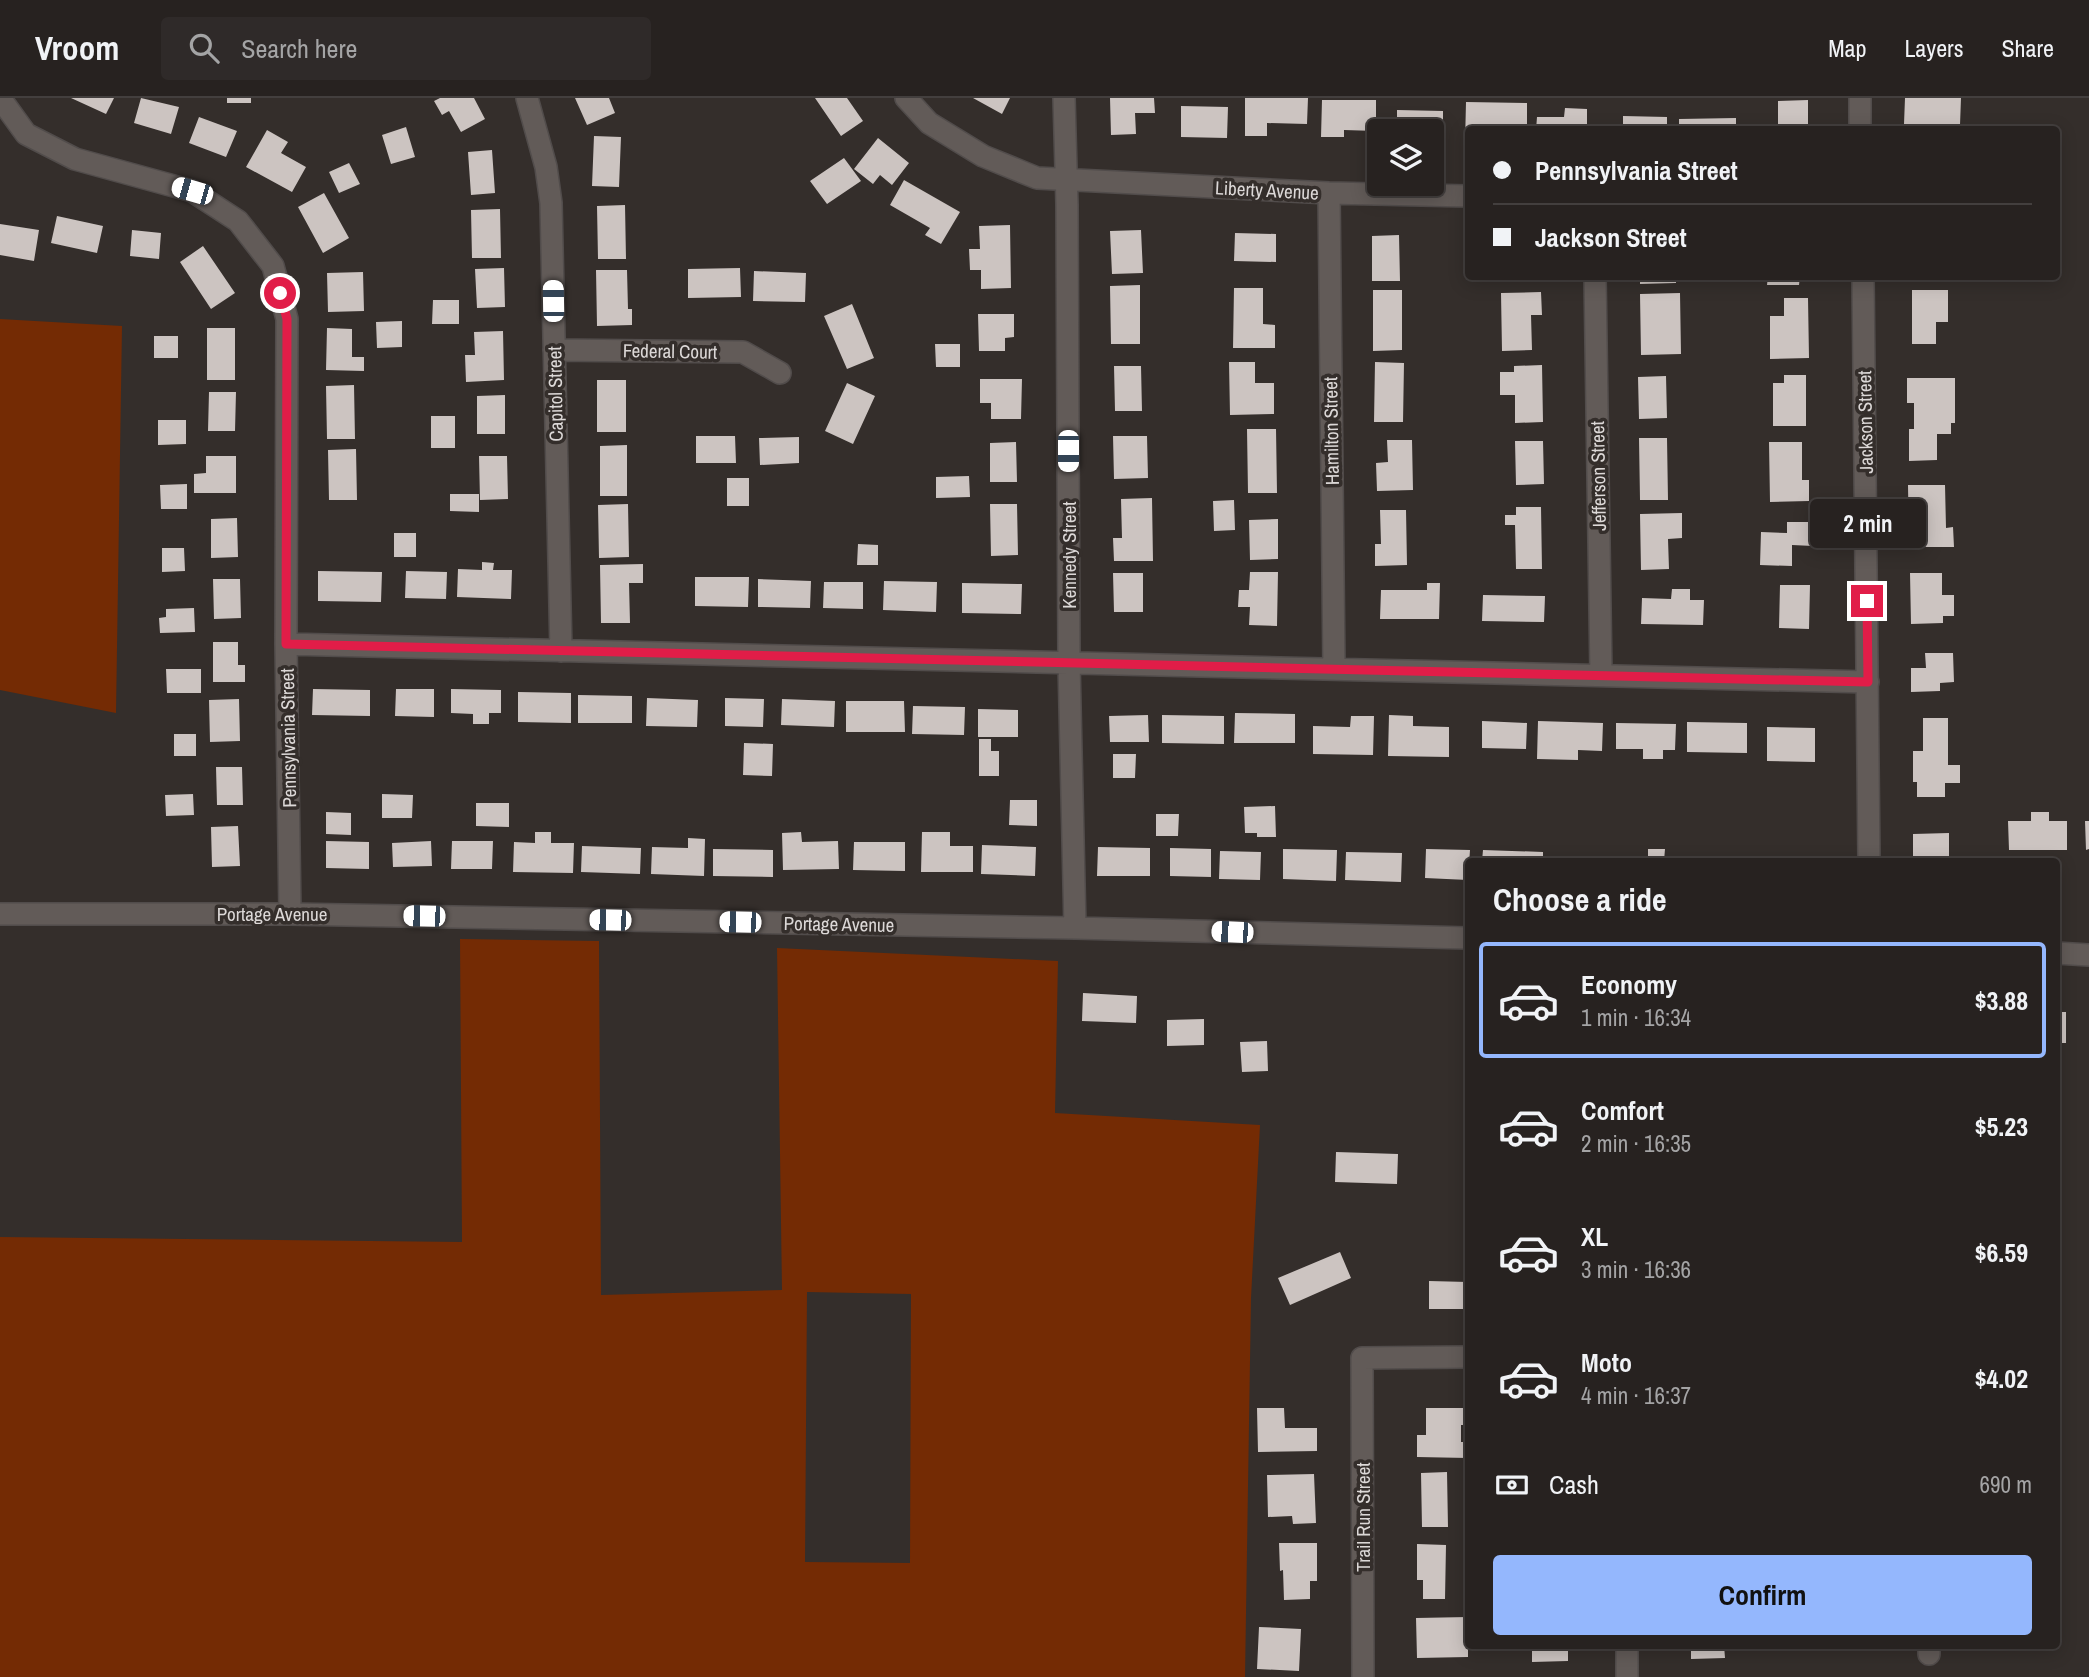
<!DOCTYPE html>
<meta charset="utf-8">
<style>
body{margin:0;font-family:"Archivo Narrow",sans-serif;background:#2f2a29;color:#f1f3f6;height:100vh;display:flex;flex-direction:column;font-size:26px;white-space:nowrap}
*{box-sizing:border-box;margin:0}
p{font-size:23px;color:#a4a4a5}
.icon{flex:none;width:38px;height:38px;fill:none;stroke:currentColor;stroke-width:2;stroke-linecap:round;stroke-linejoin:round}
.map{position:relative;flex:1;overflow:hidden}
.drawer{position:absolute;left:1465px;top:760px;width:595px;height:791px;display:flex;flex-direction:column;background:#272220;border-radius:7px;box-shadow:0 4px 18px #0003,0 0 0 2px #433f3e}
.drawer>*{flex:none}
.banner{position:absolute;left:1465px;top:28px;width:595px;height:154px;border-radius:7px;box-shadow:0 4px 18px #0003,0 0 0 2px #433f3e;display:grid;align-content:center;height:154px;padding:0 28px;background:#272220}
.fabs{position:absolute;left:1367px;top:21px;display:grid;gap:14px}
.fabs a{display:grid;place-items:center;width:77px;height:77px;border-radius:7px;background:#272220;box-shadow:0 4px 18px #0003,0 0 0 2px #433f3e;font-size:35px}
.end{position:absolute;width:32px;height:32px;margin:-16px;border:9px solid #e11d48;background:#fff;box-shadow:0 0 0 4px #fff}
.from{border-radius:50%}
.bubble{position:absolute;height:49px;border-radius:7px;background:#272220;box-shadow:0 4px 18px #0003,0 0 0 2px #433f3e;font-size:23px;font-weight:700;line-height:49px;text-align:center}
.car{position:absolute;width:21px;height:42px;margin:-21px -10px;border-radius:9px;box-shadow:0 0 5px 2px #0007;background:linear-gradient(#fff 24%,#345 0 40%,#fff 0 76%,#345 0 86%,#fff 0)}
.banner b{display:flex;align-items:center;gap:24px;height:66px;font-size:26px}
.banner b+b{border-top:2px solid #433f3e}
.banner i{width:18px;height:18px;background:#f1f3f6}
ul{padding:0;list-style:none}
li{display:flex;align-items:center;gap:21px;height:116px;margin:0 14px 10px;padding:0 14px;border:4px solid transparent;border-radius:7px}
li div{flex:1}
li b{display:block;font-size:26px}
li em{font-style:normal;font-weight:700}
li.selected{border-color:#94b7fd}
li>.icon{width:63px;height:63px;stroke-width:1.5}
h2{padding:0 28px;font-size:32px;line-height:84px}
.pay{display:flex;align-items:center;gap:18px;height:77px;padding:0 28px;font-size:26px}
.pay p{margin-inline-start:auto}
.cta{display:flex;gap:14px;margin-top:auto;padding:14px 28px}
.cta a{flex:1;height:80px;border-radius:7px;background:#94b7fd;color:#111;font-size:28px;font-weight:700;line-height:80px;text-align:center}
header{display:flex;align-items:center;gap:42px;box-sizing:border-box;height:98px;padding:0 35px;background:#272220;border-bottom:2px solid #433f3e}
header strong{font-size:33px}
nav{display:flex;gap:38px;margin-inline-start:auto;font-size:24px}
.search{width:490px;height:63px;background:#2f2a29;display:flex;align-items:center;gap:18px;box-sizing:border-box;padding:0 24px;border-radius:7px;color:#a4a4a5;font-size:26px}
.map>svg:first-child{display:block}
.green{fill:#742b04;fill-rule:evenodd}
.building{fill:#ccc4c1}
.lines{fill:none;stroke-linecap:round;stroke-linejoin:round}
.minor-casing{stroke:#514c4b;stroke-width:24}
.minor{stroke:#625b58;stroke-width:21}
.route{stroke:#e11d48;stroke-width:9}
.labels{text-anchor:middle;dominant-baseline:central;stroke-width:7;stroke-linejoin:round;paint-order:stroke}
.street-label{font-size:19px;fill:#dcd8d7;stroke:#342e2b}
</style>
<header>
<strong>Vroom</strong>
<div class="search"><svg class="icon" aria-label="search" viewBox="0 0 24 24"><circle cx="10" cy="10" r="6"/><path d="M15 15l6 6"/></svg>Search here</div>
<nav><a>Map</a><a>Layers</a><a>Share</a></nav>
</header>
<div class="map">
<svg width="2089" height="1579" viewBox="0 0 2089 1579">
<rect width="100%" height="100%" fill="#342e2b"/>
<path class="green" d="M0 221 122 228 116 615 0 592Z
M460 841 599 843 601 1197 782 1192 777 850 1058 863 1055 1015 1260 1027 1251 1200 1245 1579H0V1139L462 1144ZM807 1194 911 1196 910 1465 805 1464Z"/>
<path class="building" d="M71 0H114L106 16Z
M141 0 179 9 171 36 134 25Z
M227 0H251V5H227Z
M440 0H474L485 21 461 34 449 13 442 17 434 3Z
M575 0H609L615 15 587 27Z
M815 0H847L863 23 841 38Z
M973 0H1010L1002 16Z
M1110 0H1154L1155 15H1135L1136 36 1111 37Z
M1245 0H1308L1307 26 1267 25V38H1245Z
M1905 0H1961L1960 27 1904 26Z
M1322 2H1376V33L1344 32V39H1321Z
M1808 2V32H1778V3Z
M1466 4 1527 5V32H1468V45H1465Z
M1181 8 1228 9 1227 40 1181 39Z
M1565 10 1587 11V32H1536L1537 19H1564Z
M1397 12 1443 13V41H1432V33H1397Z
M1623 18 1667 19V32H1623Z
M199 19 237 33 226 59 189 45Z
M1736 20V32H1679V21Z
M406 29 415 59 391 66 382 37Z
M267 32 288 44 281 55 306 69 292 94 246 69Z
M594 38 621 39 619 89 592 88Z
M878 40 909 65 892 87 880 77 873 86 854 71Z
M492 52 495 95 471 97 468 54Z
M844 60 861 83 827 106 810 83Z
M349 65 360 86 339 95 329 74Z
M904 82 960 114 941 146 925 137 930 130 890 107Z
M324 95 349 140 323 155 298 109Z
M625 107 626 161H598L597 108Z
M500 111 501 160H472L471 112Z
M57 118 103 128 97 155 51 145Z
M0 126 39 132 34 163 0 157Z
M1010 127 1011 190 981 191V172H970L969 151H980L979 128Z
M132 132 161 135 159 161 130 158Z
M1141 132 1143 175 1112 176 1110 133Z
M1235 135 1276 136V164L1234 163Z
M1399 137 1400 183H1372V138Z
M203 148 235 195 211 211 180 164Z
M504 170 505 209 477 210 475 171Z
M740 170 741 199 688 200V171Z
M596 172H627L628 211H632V227L597 228Z
M754 173 806 175 805 204 753 203Z
M363 174 364 213 328 214 327 175Z
M1640 178H1676V185L1640 186Z
M1768 178H1800L1799 187H1767Z
M1140 187V246H1111L1110 188Z
M1234 190H1263V226L1275 227V250H1233Z
M1373 192H1402V252L1373 253Z
M1912 192H1948V224H1936V246H1912Z
M1541 194 1542 217H1531L1532 252 1502 253 1501 195Z
M1680 195 1681 256 1641 257 1640 196Z
M1784 200H1808L1809 260 1770 261V218H1784Z
M433 202H459V226H432Z
M852 206 874 260 847 271 824 218Z
M978 216H1014V239L1005 240V253H979Z
M402 223V249L377 250 376 224Z
M207 230H235V282H207Z
M327 230 352 231V259H364V273L326 272Z
M503 233 504 282 466 284 465 257H475L474 234Z
M154 238H178V260H154Z
M935 246H960V269H936Z
M1229 264H1255V285H1274V316L1230 317Z
M1375 264 1404 265 1403 324H1374Z
M1542 267 1543 324 1515 325V297H1500V274H1514V268Z
M1114 268H1141L1142 313H1115Z
M1784 277H1806V328H1773V285H1784Z
M1666 278 1667 320 1639 321 1638 279Z
M1907 280H1955V325H1951V336H1937V362L1909 363V331H1914V305H1907Z
M980 281H1022L1021 321H991V305H980Z
M597 282H626V334H597Z
M847 285 875 298 853 346 825 333Z
M354 287 355 341H327L326 288Z
M209 294H236L235 333H208Z
M505 297V336H477V298Z
M431 318H455V350H431Z
M158 322H186V346L158 347Z
M1247 331H1276L1277 395H1248Z
M696 338H735L736 365H696Z
M1113 338H1147L1148 380 1114 381Z
M799 339V365L760 367 759 340Z
M1639 340H1667L1668 402H1640Z
M1387 342H1412L1413 392 1377 393 1376 365 1388 364Z
M1515 343H1543L1544 386 1516 387Z
M1016 344 1017 384H990V345Z
M1769 344H1802V382H1809V403L1770 404Z
M627 347V398H600V348Z
M356 351 357 402H329L328 352Z
M206 358H236V395H194V376L206 375Z
M479 358H507L508 401 480 402Z
M969 378 970 399 936 400V379Z
M727 380H749V408H727Z
M187 386V411H161L160 387Z
M1908 387H1945L1946 430 1953 429 1954 449H1909Z
M450 396H479V414L450 413Z
M1152 400 1153 463H1114L1113 440H1122L1121 401Z
M1234 402 1235 432 1214 433 1213 403Z
M628 406 629 459 599 460 598 407Z
M990 406H1017L1018 457 991 458Z
M1516 409H1541L1542 471H1516L1515 427H1505V417H1516Z
M1380 412H1406L1407 467 1375 468V446H1381Z
M1682 415V440L1668 441 1669 471 1641 472 1640 416Z
M237 420 238 459 211 460V421Z
M1278 421V461L1250 462 1249 422Z
M1787 424H1814L1813 448 1792 447V468L1760 467 1761 434 1787 435Z
M394 435H416V459H394Z
M858 446 878 447V467H857Z
M162 450H184L185 473 162 474Z
M482 464 494 465 493 472H512L511 501 457 499 458 471 482 472Z
M643 466V485H629L630 525H601L600 467Z
M318 473 382 474 381 504 318 503Z
M406 473 447 474 446 501 405 500Z
M1250 474H1278L1277 528 1249 527 1250 509H1238L1239 492H1249Z
M1113 475H1143V514H1114Z
M1910 475H1942V497H1954V518H1943V525L1911 526Z
M695 479H749L748 509 695 508Z
M213 481H240L241 520 214 521Z
M758 481 811 483 810 510 758 509Z
M884 483 937 484 936 514 883 512Z
M824 484H863V511L823 510Z
M962 485 1022 486 1021 516 962 515Z
M1427 485H1440L1439 521H1380L1381 492H1427Z
M1780 487H1810L1809 531 1779 530Z
M1672 491H1690V502H1704L1703 527 1641 526 1642 500 1671 501Z
M1483 497 1545 498 1544 524 1482 523Z
M194 510 195 534 160 535 159 520 166 519V511Z
M213 544H238V567H245V584H213Z
M1925 555H1953L1954 584 1940 585V593L1911 594V570H1926Z
M166 571H201V595H167Z
M313 591 370 592V618L312 617Z
M396 591H434V619L395 618Z
M451 591 501 592V615H489V626H473V616L451 615Z
M518 594 571 595V625L518 624Z
M578 597 632 598V625H578Z
M647 600 698 602 697 629 646 628Z
M725 600 764 601 763 629 725 628Z
M239 601 240 643 210 644 209 602Z
M782 601 835 603 834 629 781 627Z
M846 603H904L905 634H846Z
M913 608 965 609 964 637 912 636Z
M978 611 1018 612V639H978Z
M1235 615 1295 616V645H1234Z
M1148 617 1149 644H1110L1109 618Z
M1162 617 1224 618V646L1162 645Z
M1389 617 1413 618V628L1449 629V659L1388 658Z
M1351 618H1374L1373 657 1313 656V628L1350 629Z
M1923 620H1948V667H1960V685H1945V699H1917V684H1913V653H1923Z
M1482 623 1527 625 1526 651 1482 650Z
M1538 623 1603 625 1602 653 1578 652V662L1537 661Z
M1687 624 1747 625V655L1687 654Z
M1616 625 1676 626 1675 652H1663V661H1643V651H1616Z
M1767 629 1815 630V664L1767 663Z
M174 636H196V658H174Z
M979 641H991V653H999V678H979Z
M744 645 773 646 772 678 743 677Z
M1113 656H1136L1135 680H1113Z
M216 669H242L243 707H217Z
M193 696 194 717 166 718 165 697Z
M382 696 413 697 412 720H382Z
M1010 702H1037V728L1009 727Z
M476 705H509V729L476 728Z
M1275 708 1276 739H1257V735H1245L1244 709Z
M326 714 351 715V737L326 736Z
M2031 714H2049V723H2067V752H2009L2008 723H2031Z
M1156 716H1179L1178 738H1156Z
M2085 723H2089V751L2086 752Z
M238 728 240 768 212 769 211 729Z
M535 734H551V745H574L573 775 513 774 514 744 535 745Z
M801 734 802 744 838 743 839 771 783 772 782 735Z
M922 734H950V748H973V774H921Z
M1949 735V763H1913V736Z
M688 740 705 741 704 778 651 776 652 749 688 750Z
M326 743 369 744V771L326 770Z
M431 743 432 768 393 769 392 745Z
M452 743H493L492 771H451Z
M854 744H905V773L853 772Z
M982 747 1036 749 1035 778 981 776Z
M582 748 641 750 640 776 581 774Z
M1098 749 1150 750V778H1097Z
M1170 750 1211 751V779L1170 778Z
M713 751 773 752V779L713 778Z
M1283 751 1337 752 1336 783 1283 781Z
M1426 751 1470 752 1468 782 1425 780Z
M1648 751H1665L1664 763H1648Z
M1483 752 1543 754V763H1482Z
M1220 753 1261 754 1260 782 1219 781Z
M1346 754 1402 755 1401 784 1345 782Z
M1556 759 1614 760V763H1556Z
M1083 895 1137 898 1136 925 1082 923Z
M2056 914H2066V945H2056Z
M1204 921V947L1167 948V922Z
M1267 943 1268 973 1242 974 1240 944Z
M1336 1054 1398 1056 1397 1086 1335 1084Z
M1340 1154 1351 1180 1290 1207 1278 1180Z
M1429 1183 1468 1184 1466 1211H1429Z
M1257 1310H1284L1285 1330H1317V1353L1258 1354Z
M1426 1310H1468V1327H1461V1344H1468V1360L1417 1359V1337H1426Z
M1447 1374 1448 1429H1422L1421 1375Z
M1314 1376 1316 1425 1293 1426 1292 1418 1268 1419 1267 1377Z
M1279 1445H1317V1483H1310V1501L1284 1502 1283 1472 1280 1473Z
M1417 1446 1446 1447 1445 1501H1423V1482H1417Z
M1468 1519V1559L1417 1560 1416 1520Z
M1259 1529 1301 1531 1299 1573 1257 1571Z
M1532 1547H1568V1563L1532 1564Z
M1691 1547H1724L1725 1560 1691 1561Z"/>
<g class="lines">
<g class="minor-casing">
<path id="minor" d="M0 0 26 36 75 61 192 93 238 123 273 168 287 221 286 546 290 816
M527 0 546 69 551 105 561 553
M906 0 929 25 983 58 1037 80 1329 95 1468 98
M1064 0 1067 107 1069 565 1075 830
M1860 0V32
M1329 95 1334 571
M1595 178 1601 577
M1863 178 1869 763
M554 252 743 254 780 275
M286 546 1868 584
M0 816H290L1075 830 1468 840
M2056 855 2089 857
M1627 1547V1579
M1929 1547V1556
M1363 1579 1362 1260 1468 1259"/>
</g>
<use href="#minor" class="minor"/>
</g>
<g class="lines">
<path class="route" d="M280 195 287 221 286 546 1868 584 1867 503"/>
</g>
<g class="labels">
<g class="street-label">
<text transform="translate(1267 92) rotate(3)">Liberty Avenue</text>
<text transform="translate(670 253) rotate(1)">Federal Court</text>
<text transform="translate(555 296) rotate(-91)">Capitol Street</text>
<text transform="translate(1865 324) rotate(-91)">Jackson Street</text>
<text transform="translate(1331 333) rotate(-91)">Hamilton Street</text>
<text transform="translate(1598 378) rotate(-91)">Jefferson Street</text>
<text transform="translate(1069 457) rotate(-90)">Kennedy Street</text>
<text transform="translate(288 640) rotate(-91)">Pennsylvania Street</text>
<text x="272" y="816">Portage Avenue</text>
<text transform="translate(839 826) rotate(1)">Portage Avenue</text>
<text transform="translate(1363 1419) rotate(-90)">Trail Run Street</text>
</g>
</g>
</svg>
<div class="fabs">
<a><svg class="icon" aria-label="layers" viewBox="0 0 24 24"><path d="M12 4l9 5-9 5-9-5zM3 14l9 5 9-5"/></svg></a>
</div>
<i class="end from" style="left:280px;top:195px"></i>
<i class="end" style="left:1867px;top:503px"></i>
<div class="bubble" style="left:1810px;top:401px;width:116px">2 min</div>
<i class="car" style="left:192px;top:93px;rotate:286deg"></i>
<i class="car" style="left:553px;top:203px;rotate:359deg"></i>
<i class="car" style="left:1068px;top:353px;rotate:180deg"></i>
<i class="car" style="left:424px;top:818px;rotate:271deg"></i>
<i class="car" style="left:610px;top:822px;rotate:271deg"></i>
<i class="car" style="left:740px;top:824px;rotate:271deg"></i>
<i class="car" style="left:1232px;top:834px;rotate:272deg"></i>
<div class="banner">
<b><i class="from"></i>Pennsylvania Street</b>
<b><i></i>Jackson Street</b>
</div>
<section class="drawer">
<h2>Choose a ride</h2>
<ul>
<li class="selected"><svg class="icon" aria-label="car" viewBox="0 0 24 24"><path d="M5 17H2v-5l4-1 3-4h7l3 4 3 1v5h-3M9 17h6M6 11h13"/><circle cx="7" cy="17" r="2"/><circle cx="17" cy="17" r="2"/></svg><div><b>Economy</b><p>1 min · 16:34</p></div><em>$3.88</em></li>
<li><svg class="icon" aria-label="car" viewBox="0 0 24 24"><path d="M5 17H2v-5l4-1 3-4h7l3 4 3 1v5h-3M9 17h6M6 11h13"/><circle cx="7" cy="17" r="2"/><circle cx="17" cy="17" r="2"/></svg><div><b>Comfort</b><p>2 min · 16:35</p></div><em>$5.23</em></li>
<li><svg class="icon" aria-label="car" viewBox="0 0 24 24"><path d="M5 17H2v-5l4-1 3-4h7l3 4 3 1v5h-3M9 17h6M6 11h13"/><circle cx="7" cy="17" r="2"/><circle cx="17" cy="17" r="2"/></svg><div><b>XL</b><p>3 min · 16:36</p></div><em>$6.59</em></li>
<li><svg class="icon" aria-label="car" viewBox="0 0 24 24"><path d="M5 17H2v-5l4-1 3-4h7l3 4 3 1v5h-3M9 17h6M6 11h13"/><circle cx="7" cy="17" r="2"/><circle cx="17" cy="17" r="2"/></svg><div><b>Moto</b><p>4 min · 16:37</p></div><em>$4.02</em></li>
</ul>
<div class="pay"><svg class="icon" aria-label="cash" viewBox="0 0 24 24"><path d="M3 7h18v10H3z"/><circle cx="12" cy="12" r="2"/></svg>Cash<p>690 m</p></div>
<div class="cta"><a>Confirm</a></div>
</section>
</div>
